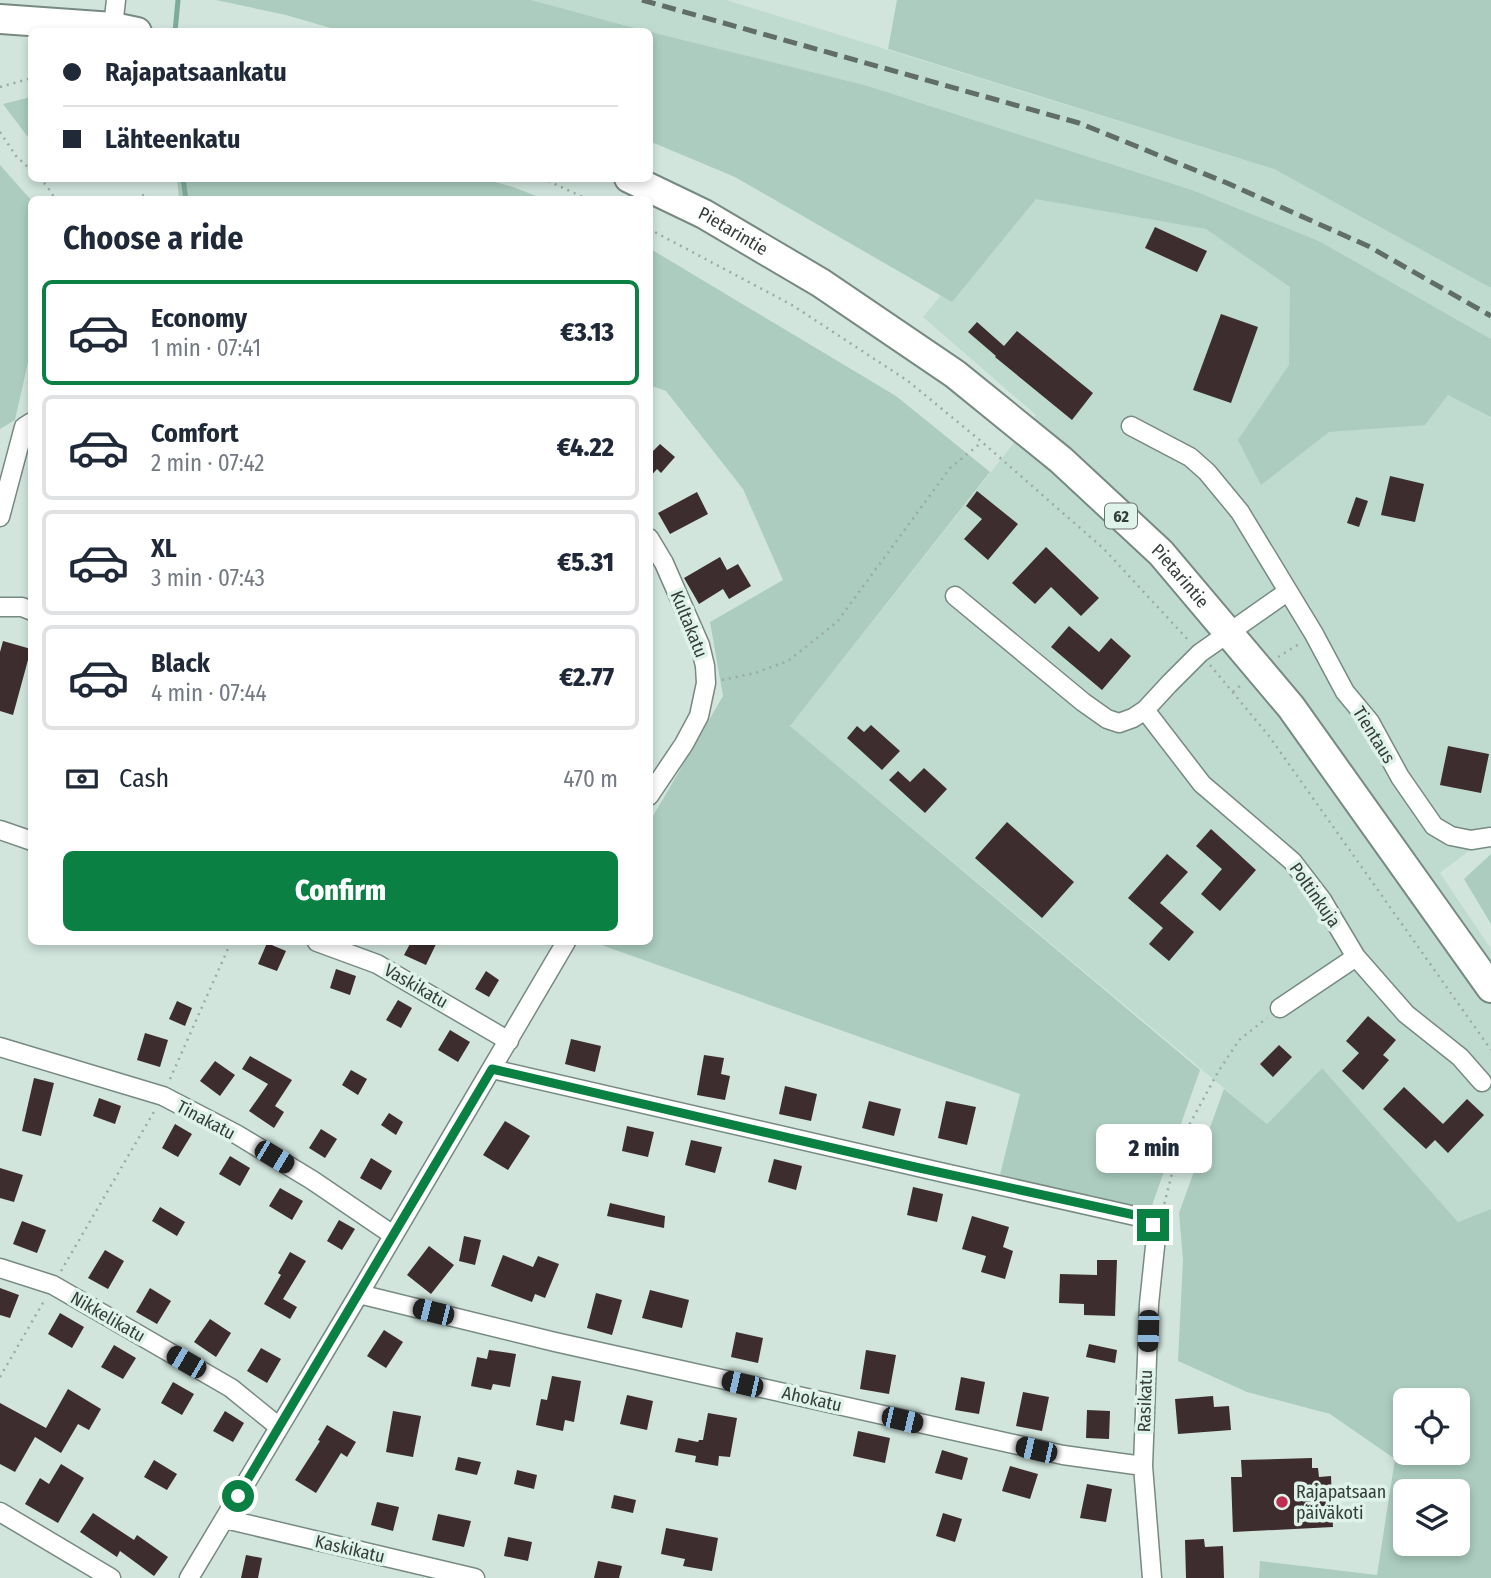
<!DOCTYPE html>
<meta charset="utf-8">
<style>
body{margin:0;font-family:"Fira Sans Condensed",sans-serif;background:#f2f2f3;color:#1f2937;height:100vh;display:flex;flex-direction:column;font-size:26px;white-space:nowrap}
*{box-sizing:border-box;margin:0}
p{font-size:23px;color:#747a83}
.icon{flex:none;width:38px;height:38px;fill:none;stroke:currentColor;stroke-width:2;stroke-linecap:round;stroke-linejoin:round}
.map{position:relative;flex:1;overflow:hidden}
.drawer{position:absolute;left:28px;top:196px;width:625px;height:749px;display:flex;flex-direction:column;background:#fff;border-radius:10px;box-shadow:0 4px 10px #0003}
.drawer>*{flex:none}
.guide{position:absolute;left:28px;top:28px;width:625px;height:154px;border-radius:10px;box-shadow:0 4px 10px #0003;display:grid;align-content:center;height:154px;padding:0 35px;background:#fff}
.fabs{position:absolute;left:1393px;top:1388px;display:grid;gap:14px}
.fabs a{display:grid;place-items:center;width:77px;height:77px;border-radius:10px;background:#fff;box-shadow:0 4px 10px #0003;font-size:35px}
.end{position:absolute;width:32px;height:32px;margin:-16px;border:9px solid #0b8043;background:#fff;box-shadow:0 0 0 4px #fff}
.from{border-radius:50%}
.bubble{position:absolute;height:49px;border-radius:10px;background:#fff;box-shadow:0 4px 10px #0003;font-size:23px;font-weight:800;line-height:49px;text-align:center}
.car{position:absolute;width:21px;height:42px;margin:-21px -10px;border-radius:9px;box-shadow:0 0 5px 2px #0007;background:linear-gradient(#222 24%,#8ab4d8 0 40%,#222 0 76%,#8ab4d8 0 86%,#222 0)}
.guide b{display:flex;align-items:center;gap:24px;height:66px;font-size:26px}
.guide b+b{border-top:2px solid #e0e1e3}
.guide i{width:18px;height:18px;background:#1f2937}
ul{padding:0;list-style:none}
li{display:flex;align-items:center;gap:21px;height:105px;margin:0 14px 10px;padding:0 21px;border:4px solid #e0e1e3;border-radius:10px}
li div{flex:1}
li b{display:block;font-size:26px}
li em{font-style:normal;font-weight:800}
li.active{border-color:#0b8043}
li>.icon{width:63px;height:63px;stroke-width:1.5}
h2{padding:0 35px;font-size:32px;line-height:84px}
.pay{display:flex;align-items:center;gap:18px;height:77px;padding:0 35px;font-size:26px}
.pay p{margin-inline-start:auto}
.button{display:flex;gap:14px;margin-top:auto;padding:14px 35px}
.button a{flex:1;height:80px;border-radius:10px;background:#0b8043;color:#fff;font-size:28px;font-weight:800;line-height:80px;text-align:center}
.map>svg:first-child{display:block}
.built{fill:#bfdbd0}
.green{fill:#abccbf;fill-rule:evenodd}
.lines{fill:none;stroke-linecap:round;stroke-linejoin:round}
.stream{stroke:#7dab99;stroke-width:5}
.building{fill:#3d2d2f}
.street-casing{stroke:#778a82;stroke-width:21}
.primary-casing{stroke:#778a82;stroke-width:32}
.path{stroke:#9baba4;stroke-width:2.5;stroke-dasharray:2 5;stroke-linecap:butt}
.street{stroke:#fff;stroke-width:18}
.primary{stroke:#fff;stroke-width:28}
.rail{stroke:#616d68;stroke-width:5;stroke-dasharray:14 7;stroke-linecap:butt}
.route{stroke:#0b8043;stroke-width:9}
.poi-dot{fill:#bf2f54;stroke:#dff3ea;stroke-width:2.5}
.labels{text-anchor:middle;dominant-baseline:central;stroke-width:7;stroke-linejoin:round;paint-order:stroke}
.shield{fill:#dff3ea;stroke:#68746f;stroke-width:2}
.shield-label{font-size:16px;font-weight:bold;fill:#353d3a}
.street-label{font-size:18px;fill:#353d3a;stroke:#dff3ea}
.poi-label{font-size:18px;fill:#353d3a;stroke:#dff3ea;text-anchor:start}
</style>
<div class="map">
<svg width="1491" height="1578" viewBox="0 0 1491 1578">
<rect width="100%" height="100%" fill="#d1e5dd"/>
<path class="built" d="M531 0H726L1274 169 1491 288V339L1319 241 1192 190 868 86 631 27Z
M1041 175 1200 217 1491 375V834L1440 873 1491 949V1209L1458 1222 1322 1068 1267 1124 790 726 1036 415 923 317Z"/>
<path class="green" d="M216 0H531L631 27 868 86 1192 190 1319 241 1491 339V417L1448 395 1425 425 1329 432 1261 485 1238 440 1289 365 1290 287 1206 229 1036 199 952 302 735 177 649 141V32L341 31 286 15Z
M897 0H1491V288L1274 169 888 49Z
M31 97H32L31 141 3 104Z
M0 165 32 201 31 349 15 420 0 429Z
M175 179H485L513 187 544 199H179L177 179Z
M649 248 896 396 990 472 790 726 1200 1070 1149 1214 999 1179 1020 1094 593 942H649V823L723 696 710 622 783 580 743 489 666 391 649 385Z
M1491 854V924L1464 879Z
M1322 1068 1458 1222 1491 1209V1578H1259L1260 1561 1377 1575 1395 1459 1330 1414 1247 1392 1178 1361 1183 1260 1179 1213 1224 1089 1267 1124ZM1405 1400H1458V1452H1405ZM1405 1491H1458V1544H1405Z"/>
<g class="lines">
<path class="stream" d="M175 32 178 0
M183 178 186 200"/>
</g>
<path class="building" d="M1155 227 1207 251 1197 272 1145 248Z
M1221 314 1258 327 1231 403 1193 390Z
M977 322 1004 346 1017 331 1093 393 1072 420 995 357 996 356 968 332Z
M660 444 675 457 661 473 657 469 649 478V455Z
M1390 476 1424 484 1415 522 1381 515Z
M977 491 1018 524 988 560 964 539 982 519 966 506Z
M697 492 708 514 670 534 658 513Z
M1356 497 1368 501 1359 527 1347 523Z
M1046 547 1099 598 1081 616 1051 587 1035 604 1012 583Z
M720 557 727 570 738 564 751 586 729 599 723 589 699 604 684 578Z
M1069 626 1099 652 1111 638 1131 656 1102 690 1051 647Z
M3 641 31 649 13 715 0 711V652Z
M871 725 900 751 882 770 847 738 857 726 864 732Z
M1448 746 1489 754 1481 793 1440 785Z
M924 768 947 789 925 813 889 780 898 771 910 782Z
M1007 822 1074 882 1042 918 975 858Z
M1211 829 1256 870 1220 911 1201 894 1222 869 1196 846Z
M1167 854 1188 872 1160 903 1194 932 1169 961 1149 944 1163 928 1128 898Z
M411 942H437L426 965 404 955Z
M267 943 286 951 277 971 258 964Z
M336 969 356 976 350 995 330 988Z
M486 971 499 980 489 997 475 989Z
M398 1000 412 1008 401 1028 386 1020Z
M177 1001 192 1008 185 1026 169 1019Z
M1368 1016 1396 1040 1383 1055 1389 1060 1363 1090 1342 1071 1359 1053 1346 1041Z
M450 1030 470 1042 458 1062 438 1050Z
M145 1033 168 1040 160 1067 137 1060Z
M571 1039 601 1046 595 1072 565 1064Z
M1279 1045 1292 1057 1273 1077 1260 1064Z
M704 1055 724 1058 721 1074 730 1076 725 1100 697 1095Z
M250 1056 292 1080 275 1106 284 1112 274 1128 249 1111 268 1084 242 1069Z
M215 1061 235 1075 220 1096 200 1081Z
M351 1070 367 1079 358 1095 342 1085Z
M34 1078 54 1083 41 1136 22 1131Z
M785 1086 817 1094 811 1121 779 1114Z
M1404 1087 1443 1124 1467 1099 1484 1115 1448 1153 1435 1140 1426 1149 1383 1109Z
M99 1098 121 1106 115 1124 93 1116Z
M869 1101 901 1109 894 1136 862 1128Z
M946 1101 976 1107 967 1145 938 1138Z
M389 1113 403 1122 396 1135 381 1125Z
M505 1121 530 1136 508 1170 483 1155Z
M175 1124 192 1134 178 1157 162 1148Z
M627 1126 654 1132 648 1157 622 1151Z
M321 1129 337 1139 325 1158 309 1148Z
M691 1140 722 1147 715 1173 685 1165Z
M230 1156 250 1168 240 1186 219 1174Z
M371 1158 392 1171 381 1190 360 1178Z
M774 1159 802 1166 796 1190 768 1182Z
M0 1168 23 1175 14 1202 0 1198Z
M913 1187 943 1194 937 1222 907 1215Z
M280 1188 303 1201 292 1220 269 1206Z
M610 1203 665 1216 664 1228 607 1216Z
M160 1207 185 1222 177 1236 152 1221Z
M972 1216 1009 1227 1003 1247 1013 1251 1005 1279 981 1272 986 1256 962 1249Z
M339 1220 355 1229 342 1250 327 1241Z
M22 1221 46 1230 37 1253 13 1244Z
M464 1236 481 1240 475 1265 459 1261Z
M429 1246 454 1265 431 1294 407 1275Z
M105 1250 124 1261 108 1289 88 1278Z
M290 1252 306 1261 283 1299 297 1307 290 1319 264 1304 281 1275 278 1273Z
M503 1255 533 1267 538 1256 559 1264 545 1298 535 1294 532 1302 491 1286Z
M1097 1260H1117L1115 1316 1084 1315V1304L1059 1303 1060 1274 1097 1275Z
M0 1288 19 1295 10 1318 0 1315Z
M150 1288 171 1301 157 1324 136 1312Z
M650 1290 689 1300 682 1328 642 1318Z
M596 1293 622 1300 612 1335 587 1328Z
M60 1313 84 1327 72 1348 48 1334Z
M210 1319 231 1333 216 1357 194 1342Z
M384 1330 403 1342 386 1368 367 1356Z
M736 1332 763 1338 758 1363 731 1357Z
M1089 1344 1117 1350 1115 1363 1086 1357Z
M114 1345 136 1358 123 1379 101 1367Z
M261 1348 281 1359 267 1383 247 1371Z
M489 1350 516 1354 510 1387 493 1384 491 1390 471 1386 477 1357 487 1359Z
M866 1350 896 1355 889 1394 860 1389Z
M552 1376 581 1381 574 1422 565 1420 563 1431 536 1425 541 1399 547 1400Z
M961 1377 985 1382 979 1414 955 1410Z
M173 1382 194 1394 182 1415 161 1403Z
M68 1389 101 1409 89 1430 78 1424 61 1453 35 1437 15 1472 0 1464V1403L46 1428Z
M1023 1392 1049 1397 1042 1431 1016 1426Z
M627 1395 653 1401 647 1430 620 1424Z
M1213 1396 1214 1407 1229 1406 1231 1430 1178 1434 1175 1399Z
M1087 1410 1110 1411 1109 1439 1086 1438Z
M225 1411 244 1423 233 1442 213 1431Z
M393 1411 421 1416 413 1457 386 1452Z
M708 1413 737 1418 730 1457 719 1456 718 1466 695 1462 696 1456 675 1452 678 1438 698 1442 699 1440H703Z
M327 1425 356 1442 347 1457 341 1453 316 1493 295 1480 320 1441 318 1440Z
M858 1431 890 1438 885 1463 853 1456Z
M942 1450 968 1458 962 1480 935 1473Z
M458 1457 481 1462 477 1475 455 1470Z
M1312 1458V1468H1318L1319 1477 1331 1476 1333 1527 1233 1532 1231 1477H1242L1241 1460Z
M154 1460 177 1474 167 1490 144 1477Z
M61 1464 84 1478 58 1523 25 1504 40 1478 49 1484Z
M1010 1466 1038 1474 1030 1499 1002 1491Z
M517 1470 537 1475 534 1489 514 1484Z
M1087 1484 1112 1489 1106 1522 1080 1518Z
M614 1495 636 1500 633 1513 611 1508Z
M377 1502 399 1507 393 1531 371 1525Z
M93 1513 134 1540 137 1535 168 1557 154 1576 120 1551 117 1557 80 1532Z
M943 1513 962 1519 955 1542 936 1536Z
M438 1514 471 1521 464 1547 432 1540Z
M666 1528 718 1538 712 1571 683 1566 685 1559 661 1554Z
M508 1537 532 1542 528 1561 504 1556Z
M1204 1539 1205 1547 1223 1546 1224 1578H1186L1185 1540Z
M246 1555 262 1558 258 1578H241Z
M598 1561 622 1566 619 1578H594Z"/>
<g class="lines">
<g class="street-casing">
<path id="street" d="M113 27 116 0
M1131 426 1190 457 1207 472 1240 512 1314 634 1345 692 1370 722 1400 777 1434 826 1451 836 1471 840 1491 837
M0 517 24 427 32 422
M649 538 664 563 700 645 705 666 706 683 699 716 684 744 649 796
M955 596 1083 702 1107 719 1119 723 1133 718 1145 710 1202 784 1292 861 1322 900 1356 957 1406 1014 1460 1057 1482 1082
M0 607H22L32 611
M1145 710 1169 684 1200 653 1287 592
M0 830 32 841
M317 942 377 964 509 1041
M1280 1008 1356 957
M0 1047 163 1096 236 1134 312 1180 393 1235
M492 1069 940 1172 1144 1218 1153 1225 1156 1237 1149 1304 1143 1466 1152 1578
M0 1268 53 1285 231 1388 279 1427
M359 1294 555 1342 1063 1455 1143 1466
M0 1512 111 1578
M225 1519 475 1578
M189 1578 359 1294 566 942"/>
</g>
<g class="primary-casing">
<g id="primary">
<path d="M0 19 113 27 137 32"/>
<path id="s1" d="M629 178 704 214 821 283 955 374 1061 460 1161 553 1291 707 1491 988"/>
</g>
</g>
<path class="path" d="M0 87 32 78
M0 132 16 156 32 171
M39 178 46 185 56 200
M542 178 589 200
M142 195 154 200
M649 229 792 305 908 381 982 442 1104 549 1190 642
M30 407 32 399
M1278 657 1299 644
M1210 665 1269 736 1491 1050
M722 680 755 673 788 661 837 622 950 468 982 442
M1233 692 1242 684
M170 1079 231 942
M1161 1210 1164 1205 1180 1142 1218 1072 1239 1040 1267 1018
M61 1271 155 1110
M0 1377 44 1301"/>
<use href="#street" class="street"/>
<use href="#primary" class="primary"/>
<path class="rail" d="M642 0 1079 123 1227 183 1368 246 1491 316"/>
</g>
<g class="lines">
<path class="route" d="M238 1496 492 1069 915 1167 1144 1217 1153 1225"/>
</g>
<circle class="poi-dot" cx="1282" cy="1502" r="7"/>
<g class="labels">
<rect class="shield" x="1105" y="503.5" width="32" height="25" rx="5"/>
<g class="shield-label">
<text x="1121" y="516">62</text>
</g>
<g class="street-label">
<text stroke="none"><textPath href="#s1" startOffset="117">Pietarintie</textPath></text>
<text stroke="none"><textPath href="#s1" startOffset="684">Pietarintie</textPath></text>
<text transform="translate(689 624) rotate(68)">Kultakatu</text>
<text transform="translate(1374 735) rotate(58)">Tientaus</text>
<text transform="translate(1315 895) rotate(55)">Poltinkuja</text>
<text transform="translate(416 986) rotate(30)">Vaskikatu</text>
<text transform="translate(206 1120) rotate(28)">Tinakatu</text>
<text transform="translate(108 1317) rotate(30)">Nikkelikatu</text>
<text transform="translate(812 1399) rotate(13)">Ahokatu</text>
<text transform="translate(1145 1401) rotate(-88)">Rasikatu</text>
<text transform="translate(350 1549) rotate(13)">Kaskikatu</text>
</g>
<g class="poi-label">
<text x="1296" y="1492">Rajapatsaan<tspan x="1296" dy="21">päiväkoti</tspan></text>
</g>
</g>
</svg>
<div class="fabs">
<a><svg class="icon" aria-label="locate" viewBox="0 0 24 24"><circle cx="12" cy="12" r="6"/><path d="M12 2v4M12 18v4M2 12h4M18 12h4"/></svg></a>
<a><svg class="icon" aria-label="layers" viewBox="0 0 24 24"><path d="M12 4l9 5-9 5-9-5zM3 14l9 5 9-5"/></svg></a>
</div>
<i class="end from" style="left:238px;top:1496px"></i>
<i class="end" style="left:1153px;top:1225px"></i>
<div class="bubble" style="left:1096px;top:1124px;width:116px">2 min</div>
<i class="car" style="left:274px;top:1157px;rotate:121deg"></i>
<i class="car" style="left:433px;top:1312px;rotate:284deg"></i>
<i class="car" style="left:1148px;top:1331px;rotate:182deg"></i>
<i class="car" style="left:186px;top:1362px;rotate:300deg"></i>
<i class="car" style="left:742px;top:1384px;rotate:283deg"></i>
<i class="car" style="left:902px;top:1420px;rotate:103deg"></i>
<i class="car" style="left:1036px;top:1450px;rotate:283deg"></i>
<div class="guide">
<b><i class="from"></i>Rajapatsaankatu</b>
<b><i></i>Lähteenkatu</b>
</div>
<section class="drawer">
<h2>Choose a ride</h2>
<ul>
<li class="active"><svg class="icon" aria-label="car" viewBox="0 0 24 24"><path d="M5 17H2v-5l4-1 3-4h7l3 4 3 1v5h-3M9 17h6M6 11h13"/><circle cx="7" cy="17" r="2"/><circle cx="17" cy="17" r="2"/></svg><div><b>Economy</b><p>1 min · 07:41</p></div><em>€3.13</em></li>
<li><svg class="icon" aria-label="car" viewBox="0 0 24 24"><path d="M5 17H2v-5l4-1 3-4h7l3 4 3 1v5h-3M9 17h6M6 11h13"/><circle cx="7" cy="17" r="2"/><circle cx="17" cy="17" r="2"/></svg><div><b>Comfort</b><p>2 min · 07:42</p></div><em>€4.22</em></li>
<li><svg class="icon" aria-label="car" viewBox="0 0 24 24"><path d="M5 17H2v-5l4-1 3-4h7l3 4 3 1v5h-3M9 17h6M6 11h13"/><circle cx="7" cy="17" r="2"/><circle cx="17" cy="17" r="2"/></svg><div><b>XL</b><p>3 min · 07:43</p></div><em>€5.31</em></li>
<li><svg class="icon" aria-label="car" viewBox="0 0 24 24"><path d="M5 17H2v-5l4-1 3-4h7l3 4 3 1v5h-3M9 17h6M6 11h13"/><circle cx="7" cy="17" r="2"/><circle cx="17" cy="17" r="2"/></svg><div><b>Black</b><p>4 min · 07:44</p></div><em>€2.77</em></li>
</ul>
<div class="pay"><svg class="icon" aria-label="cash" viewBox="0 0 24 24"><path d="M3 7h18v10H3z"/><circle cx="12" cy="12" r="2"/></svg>Cash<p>470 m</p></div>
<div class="button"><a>Confirm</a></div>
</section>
</div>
